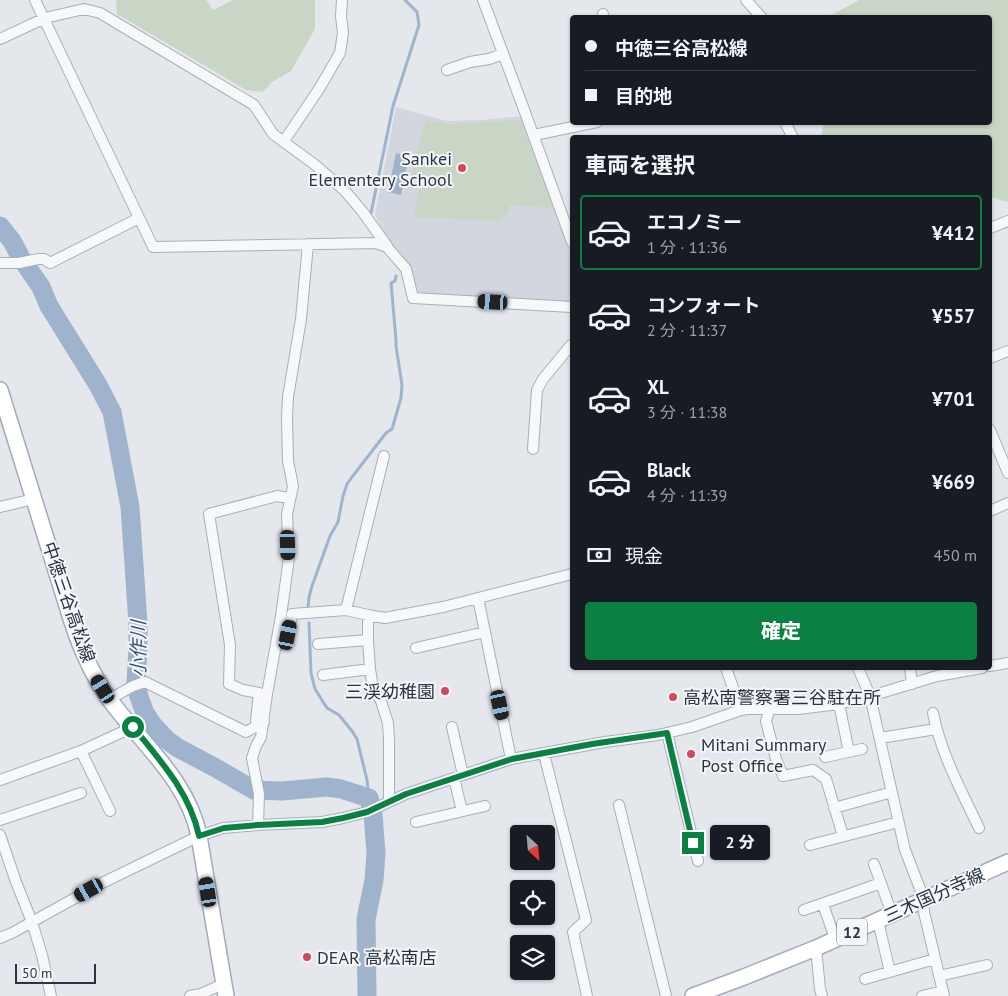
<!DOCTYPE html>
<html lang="ja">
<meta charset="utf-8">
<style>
body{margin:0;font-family:"PT Sans","Noto Sans JP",sans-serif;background:#242831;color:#f1f3f6;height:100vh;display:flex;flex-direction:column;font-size:19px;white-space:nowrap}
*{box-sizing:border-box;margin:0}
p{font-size:16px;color:#9ea1a6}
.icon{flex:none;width:28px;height:28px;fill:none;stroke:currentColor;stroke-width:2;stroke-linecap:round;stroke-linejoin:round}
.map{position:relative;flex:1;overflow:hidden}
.sheet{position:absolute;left:570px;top:135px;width:422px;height:535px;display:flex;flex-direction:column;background:#171b24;border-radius:5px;box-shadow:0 1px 4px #0004}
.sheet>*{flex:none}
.banner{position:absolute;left:570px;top:15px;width:422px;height:110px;border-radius:5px;box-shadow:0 1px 4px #0004;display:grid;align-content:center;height:110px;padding:0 15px;background:#171b24}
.needle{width:32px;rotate:154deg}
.tools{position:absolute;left:510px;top:825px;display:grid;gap:10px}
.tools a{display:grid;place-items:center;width:45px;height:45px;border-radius:5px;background:#171b24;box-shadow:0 1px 4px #0004;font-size:25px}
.scale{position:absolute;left:15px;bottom:12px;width:81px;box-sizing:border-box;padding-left:5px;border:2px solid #2b3445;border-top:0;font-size:14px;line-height:18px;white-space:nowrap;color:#2b3445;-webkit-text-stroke:4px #f4f6f9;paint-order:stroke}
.end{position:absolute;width:22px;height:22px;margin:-11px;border:6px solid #0b8043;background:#fff;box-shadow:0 0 0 2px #fff}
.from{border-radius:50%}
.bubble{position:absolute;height:35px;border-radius:5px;background:#171b24;box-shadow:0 1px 4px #0004;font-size:16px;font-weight:800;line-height:35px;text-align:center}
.car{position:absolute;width:15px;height:30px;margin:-15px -8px;border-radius:6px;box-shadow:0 0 4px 1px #0007;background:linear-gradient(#222 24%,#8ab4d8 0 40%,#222 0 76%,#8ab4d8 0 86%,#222 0)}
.banner b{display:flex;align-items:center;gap:18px;height:48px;font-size:19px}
.banner b+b{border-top:1px solid #363941}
.banner i{width:12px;height:12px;background:#f1f3f6}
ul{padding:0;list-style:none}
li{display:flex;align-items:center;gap:15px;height:75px;margin:0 10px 8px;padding:0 5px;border:2px solid transparent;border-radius:5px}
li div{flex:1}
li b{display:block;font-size:19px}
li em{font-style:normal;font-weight:800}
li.selected{border-color:#0b8043}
li>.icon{width:45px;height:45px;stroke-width:1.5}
h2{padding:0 15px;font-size:22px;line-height:60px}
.pay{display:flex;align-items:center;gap:12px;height:55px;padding:0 15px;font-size:19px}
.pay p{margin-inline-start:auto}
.action{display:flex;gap:10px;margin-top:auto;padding:10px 15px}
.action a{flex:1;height:58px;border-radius:5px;background:#0b8043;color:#fff;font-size:20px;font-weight:800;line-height:58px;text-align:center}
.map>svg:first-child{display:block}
.built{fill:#d2d6de}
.green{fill:#c9d6c5}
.water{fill:#9fb4cc}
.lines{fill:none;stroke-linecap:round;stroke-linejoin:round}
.stream{stroke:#9fb4cc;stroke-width:3}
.river{stroke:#9fb4cc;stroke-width:19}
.street-casing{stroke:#a9aeb7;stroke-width:12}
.primary-casing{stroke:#a3abb8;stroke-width:18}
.street{stroke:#f7f8fa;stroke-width:10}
.primary{stroke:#fff;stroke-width:15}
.route{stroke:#0b8043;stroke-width:6}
.poi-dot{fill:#d1495b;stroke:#f4f6f9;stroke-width:2}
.labels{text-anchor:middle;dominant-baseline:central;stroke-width:4;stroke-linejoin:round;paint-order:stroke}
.shield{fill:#f4f6f9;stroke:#676e7b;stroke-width:1}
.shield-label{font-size:16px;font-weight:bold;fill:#2b3445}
.poi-label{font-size:18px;fill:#2b3445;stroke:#f4f6f9;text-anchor:start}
.street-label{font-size:18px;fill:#2b3445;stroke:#f4f6f9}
.water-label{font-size:19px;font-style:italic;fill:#34527a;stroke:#f4f6f9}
</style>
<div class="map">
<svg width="1008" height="996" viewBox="0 0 1008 996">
<rect width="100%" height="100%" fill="#e4e7ec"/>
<path class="built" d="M396 107 447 121 482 120 522 116 572 257V304L419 295 411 267 391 246 375 215Z"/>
<path class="green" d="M116 0H206L213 10 233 0H315V29L291 71 272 82 263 92 246 90 117 14Z
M859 0H1008V202L990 197V138H825L821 134 824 123 990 122V18L828 17Z
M426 120 447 124 521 120 553 208 510 205 508 213 500 221 414 217 421 181 410 180Z"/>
<path class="water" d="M396 153 409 156 401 195 388 192Z"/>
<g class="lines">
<path class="stream" d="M371 213 393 106 419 25 417 12 405 0
M308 608 309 597 312 586 330 536 338 522 343 496 347 484 352 477 386 433 392 429 401 398 402 385 396 346V340L391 283 395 281 396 276
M309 623 311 673 315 689 327 708 339 715 352 731 357 739 367 780 369 798"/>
<path class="river" d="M0 226 12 241 21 258 41 287 49 306 98 385 112 412 130 507 138 623V649L136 681 139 697 145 713 153 725 167 740 178 748 214 767 254 790 282 791 327 787 341 789 369 798 373 814 376 853 374 880 366 919 367 996"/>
<g class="street-casing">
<path id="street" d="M35 0 153 247 376 243 387 247 406 269 413 298 572 307
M483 0 522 104 572 242
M746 0 762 18
M603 14V18
M0 39 45 18 84 9 100 13 254 105 273 134 314 164 345 191 362 211 387 246
M447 70 470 62 489 59 503 54
M785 122 793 138
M534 135 597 122
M284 141 319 89 340 53 343 33 341 16 342 0
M990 228 1008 221
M0 263H19L38 259H44L50 263 139 218
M990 358 1008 351
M990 430 1008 473
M533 449 537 390 543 379 571 345H572
M0 507 34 499
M990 511 1008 503
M478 598 511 759
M346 610 384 456
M368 615V640L370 669 373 688 381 701 388 723 389 739V802
M318 644 368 640
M276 647 288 635 292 614 346 610 368 615 385 618 443 607 572 574
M416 648 485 632
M990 666 1008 663
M726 668 741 710
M858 668 870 696 905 850 924 899V912L944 996
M910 668 912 684
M323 675 370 669
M110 699 133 686 145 682 246 732 264 722
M839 704 849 752
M770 708 766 721 776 759 783 776 813 770 826 779 843 836
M933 713C941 754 961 790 979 828
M264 722 256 721 259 693 243 690 229 684 230 645 209 514 277 496 289 498
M452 727 463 775
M667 733 698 861
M880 738 936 729
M81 751 110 811
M544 754 586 920 573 932 587 996
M825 757 862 749
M454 778 462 811
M0 780 81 751 133 727
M619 805 666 996
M834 808 885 794
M0 820 81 793
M416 822 485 806
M258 825 259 794 252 758 256 746 261 737 267 694 281 616 289 558 287 514 293 486 288 461 287 418 288 397 301 319 308 244
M0 835 16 882 32 922 42 955 51 996
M810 845 891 824
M874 864 892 914
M823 904 835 939
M804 910 881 883
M878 921 890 972
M0 938 12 933 104 882 199 836 223 828 258 825 322 822 343 818 367 812 406 794 511 759 605 742 658 735 692 727 741 710 748 709H798L839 704 884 692 937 676 982 668
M816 948 820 989 822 996
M939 976 987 965
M865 979 935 959
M190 996 201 994 223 984
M922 996 943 991"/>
</g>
<g class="primary-casing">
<path id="primary" d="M0 390 67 606C77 639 89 671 110 700 141 743 188 780 199 836L226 996
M693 996 744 977 816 948 1008 862"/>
</g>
<use href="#street" class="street"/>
<use href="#primary" class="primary"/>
</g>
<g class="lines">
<path class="route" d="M133 727C160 760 190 793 199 836L224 828 258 825 322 822 343 818 367 812 406 794 512 759 592 744 667 733 693 843"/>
</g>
<g class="poi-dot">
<circle cx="462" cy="168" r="5"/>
<circle cx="445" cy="691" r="5"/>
<circle cx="673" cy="697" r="5"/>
<circle cx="691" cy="754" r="5"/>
<circle cx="307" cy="957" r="5"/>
</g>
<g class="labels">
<rect class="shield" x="837" y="918.5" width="30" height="27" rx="4"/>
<g class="shield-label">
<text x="852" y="932">12</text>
</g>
<g class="poi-label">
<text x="452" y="158" text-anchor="end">Sankei<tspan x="452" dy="21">Elementery School</tspan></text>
<text x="435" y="691" text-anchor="end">三渓幼稚園</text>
<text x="683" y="697">高松南警察署三谷駐在所</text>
<text x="701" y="744">Mitani Summary<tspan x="701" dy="21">Post Office</tspan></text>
<text x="317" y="957">DEAR 高松南店</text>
</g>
<g class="street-label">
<text transform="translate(69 602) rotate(71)">中徳三谷高松線</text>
<text transform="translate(934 895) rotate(-24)">三木国分寺線</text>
</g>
<g class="water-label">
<text transform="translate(138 649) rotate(-90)">小作川</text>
</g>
</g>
</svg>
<div class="tools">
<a><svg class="needle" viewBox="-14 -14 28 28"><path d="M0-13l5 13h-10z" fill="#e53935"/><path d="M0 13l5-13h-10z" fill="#9ea1a6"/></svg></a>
<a><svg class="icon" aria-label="locate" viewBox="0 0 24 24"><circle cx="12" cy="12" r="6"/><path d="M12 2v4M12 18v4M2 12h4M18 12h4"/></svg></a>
<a><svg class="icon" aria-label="layers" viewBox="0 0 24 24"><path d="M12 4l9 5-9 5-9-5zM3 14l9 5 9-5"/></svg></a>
</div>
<div class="scale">50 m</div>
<i class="end from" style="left:133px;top:727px"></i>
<i class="end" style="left:693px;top:843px"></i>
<div class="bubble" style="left:710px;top:825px;width:60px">2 分</div>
<i class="car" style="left:493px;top:302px;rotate:273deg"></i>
<i class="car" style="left:288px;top:545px;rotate:178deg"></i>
<i class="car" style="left:288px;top:635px;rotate:11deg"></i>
<i class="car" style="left:103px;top:689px;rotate:328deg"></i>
<i class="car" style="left:500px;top:705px;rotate:168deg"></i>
<i class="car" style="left:89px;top:890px;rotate:241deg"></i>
<i class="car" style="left:208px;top:892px;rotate:351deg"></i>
<div class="banner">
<b><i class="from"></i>中徳三谷高松線</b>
<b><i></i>目的地</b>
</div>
<section class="sheet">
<h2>車両を選択</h2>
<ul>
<li class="selected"><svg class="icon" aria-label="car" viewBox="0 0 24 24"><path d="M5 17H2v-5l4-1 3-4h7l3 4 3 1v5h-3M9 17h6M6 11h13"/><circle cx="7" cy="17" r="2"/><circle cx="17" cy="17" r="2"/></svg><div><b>エコノミー</b><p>1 分 · 11:36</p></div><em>¥412</em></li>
<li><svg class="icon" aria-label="car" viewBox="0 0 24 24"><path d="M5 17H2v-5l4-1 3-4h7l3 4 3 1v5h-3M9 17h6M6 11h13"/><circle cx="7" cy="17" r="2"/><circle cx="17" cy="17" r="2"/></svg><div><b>コンフォート</b><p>2 分 · 11:37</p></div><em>¥557</em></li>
<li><svg class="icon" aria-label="car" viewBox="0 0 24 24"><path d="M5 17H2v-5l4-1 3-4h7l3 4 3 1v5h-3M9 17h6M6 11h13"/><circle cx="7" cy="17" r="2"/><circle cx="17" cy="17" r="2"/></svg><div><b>XL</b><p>3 分 · 11:38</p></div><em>¥701</em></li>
<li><svg class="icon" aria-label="car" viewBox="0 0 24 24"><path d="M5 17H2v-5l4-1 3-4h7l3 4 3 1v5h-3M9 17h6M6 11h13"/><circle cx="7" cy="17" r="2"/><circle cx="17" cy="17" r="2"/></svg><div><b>Black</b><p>4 分 · 11:39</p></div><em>¥669</em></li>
</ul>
<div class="pay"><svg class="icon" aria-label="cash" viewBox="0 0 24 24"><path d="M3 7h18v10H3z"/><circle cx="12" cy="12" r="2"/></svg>現金<p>450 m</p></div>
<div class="action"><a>確定</a></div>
</section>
</div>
